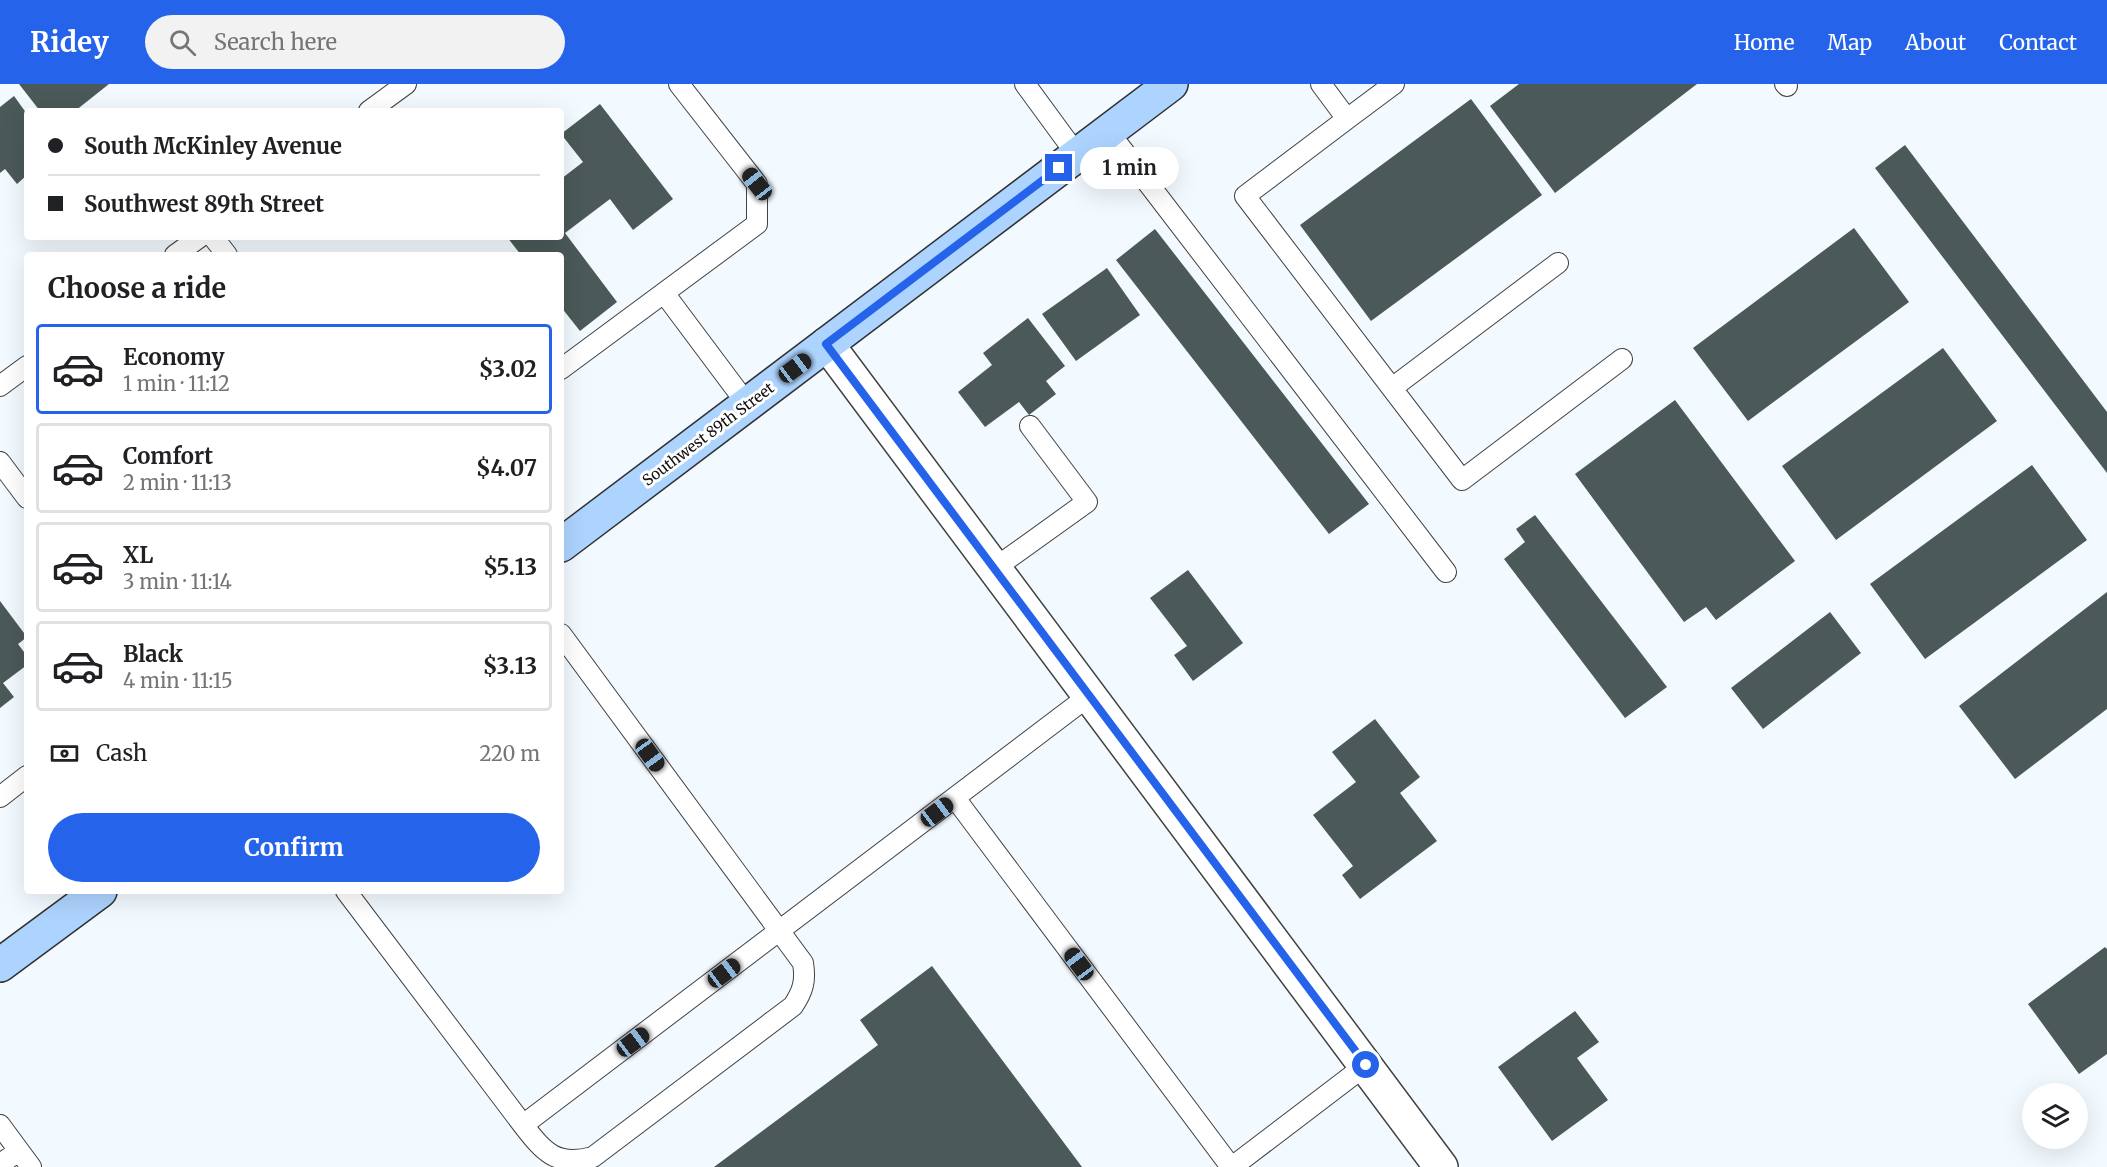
<!DOCTYPE html>
<meta charset="utf-8">
<style>
body{margin:0;font-family:Merriweather,serif;background:#f2f2f2;color:#202124;height:100vh;display:flex;flex-direction:column;font-size:22px;white-space:nowrap}
*{box-sizing:border-box;margin:0}
p{font-size:20px;color:#757577}
.icon{flex:none;width:33px;height:33px;fill:none;stroke:currentColor;stroke-width:2;stroke-linecap:round;stroke-linejoin:round}
.map{position:relative;flex:1;overflow:hidden}
.details{position:absolute;left:24px;top:168px;width:540px;height:642px;display:flex;flex-direction:column;background:#fff;border-radius:6px;box-shadow:0 6px 24px #0002}
.details>*{flex:none}
.banner{position:absolute;left:24px;top:24px;width:540px;height:132px;border-radius:6px;box-shadow:0 6px 24px #0002;display:grid;align-content:center;height:132px;padding:0 24px;background:#fff}
.controls{position:absolute;left:2022px;top:999px;display:grid;gap:12px}
.controls a{display:grid;place-items:center;width:66px;height:66px;border-radius:50%;background:#fff;box-shadow:0 6px 24px #0002;font-size:30px}
.end{position:absolute;width:27px;height:27px;margin:-14px;border:8px solid #2563eb;background:#fff;box-shadow:0 0 0 3px #fff}
.from{border-radius:50%}
.bubble{position:absolute;height:42px;border-radius:21px;background:#fff;box-shadow:0 6px 24px #0002;font-size:20px;font-weight:700;line-height:42px;text-align:center}
.car{position:absolute;width:18px;height:36px;margin:-18px -9px;border-radius:8px;box-shadow:0 0 4px 2px #0007;background:linear-gradient(#222 24%,#8ab4d8 0 40%,#222 0 76%,#8ab4d8 0 86%,#222 0)}
.banner b{display:flex;align-items:center;gap:21px;height:57px;font-size:22px}
.banner b+b{border-top:2px solid #e0e0e0}
.banner i{width:15px;height:15px;background:#202124}
ul{padding:0;list-style:none}
li{display:flex;align-items:center;gap:18px;height:90px;margin:0 12px 9px;padding:0 12px;border:3px solid #e0e0e0;border-radius:6px}
li div{flex:1}
li b{display:block;font-size:22px}
li em{font-style:normal;font-weight:700}
li.selected{border-color:#2563eb}
li>.icon{width:54px;height:54px;stroke-width:1.5}
h2{padding:0 24px;font-size:27px;line-height:72px}
.pay{display:flex;align-items:center;gap:15px;height:66px;padding:0 24px;font-size:22px}
.pay p{margin-inline-start:auto}
.action{display:flex;gap:12px;margin-top:auto;padding:12px 24px}
.action a{flex:1;height:69px;border-radius:36px;background:#2563eb;color:#fff;font-size:24px;font-weight:700;line-height:69px;text-align:center}
header{display:flex;align-items:center;gap:36px;box-sizing:border-box;height:84px;padding:0 30px;background:#2563eb;color:#fff}
header strong{font-size:28px}
nav{display:flex;gap:33px;margin-inline-start:auto;font-size:21px}
.search{width:420px;height:54px;background:#f2f2f2;display:flex;align-items:center;gap:15px;box-sizing:border-box;padding:0 21px;border-radius:33px;color:#757577;font-size:22px}
.map>svg:first-child{display:block}
.building{fill:#4b5959}
.lines{fill:none;stroke-linecap:round;stroke-linejoin:round}
.service-casing{stroke:#424242;stroke-width:22}
.minor-casing{stroke:#424242;stroke-width:36}
.secondary-casing{stroke:#313131;stroke-width:36}
.service{stroke:#fff;stroke-width:20}
.minor{stroke:#fff;stroke-width:33}
.secondary{stroke:#add4ff;stroke-width:33}
.route{stroke:#2563eb;stroke-width:8}
.labels{text-anchor:middle;dominant-baseline:central;stroke-width:6;stroke-linejoin:round;paint-order:stroke}
.street-label{font-size:15px;fill:#0f0f0f;stroke:#fff}
</style>
<header>
<strong>Ridey</strong>
<div class="search"><svg class="icon" aria-label="search" viewBox="0 0 24 24"><circle cx="10" cy="10" r="6"/><path d="M15 15l6 6"/></svg>Search here</div>
<nav><a>Home</a><a>Map</a><a>About</a><a>Contact</a></nav>
</header>
<div class="map">
<svg width="2107" height="1083" viewBox="0 0 2107 1083">
<rect width="100%" height="100%" fill="#f2f9ff"/>
<path class="building" d="M19 0H109L75 27H40Z
M1519 0H1697L1555 109 1490 22Z
M14 12 27 30V68L25 70 27 74V91L17 100 5 85 0 89V23Z
M1471 15 1542 111 1371 237 1300 141Z
M600 20 673 115 633 146 610 115 565 149 617 218 580 247 561 223V171H521L507 153H561V95L583 78 561 50Z
M1905 61 2107 328V389L1875 84Z
M1854 144 1909 218 1748 337 1693 264Z
M1155 145 1369 420 1329 450 1116 176Z
M1107 184 1140 231 1076 277 1042 230Z
M1028 234 1065 282 1046 297 1056 310 1029 331 1019 318 985 343 958 308 992 281 983 269Z
M1943 264 1997 337 1836 456 1782 382Z
M1675 316 1795 477 1716 536 1706 523 1684 538 1575 390Z
M2032 381 2087 456 1925 575 1870 500Z
M1535 431 1667 603 1625 634 1504 475 1525 458 1516 445Z
M1188 486 1243 559 1193 597 1174 571 1187 562 1150 514Z
M2107 508V625L2015 695 1959 622Z
M0 517 27 553 18 560 27 572V581L3 599 14 613 0 624Z
M1830 528 1861 569 1763 645 1731 604Z
M1375 635 1420 693 1400 709 1437 757 1360 815 1342 791 1353 782 1313 731 1356 698 1332 668Z
M2105 863 2107 865V970L2079 990 2028 920Z
M932 882 1082 1083H714L878 961 860 936Z
M1575 927 1599 958 1577 974 1608 1016 1552 1057 1498 983Z"/>
<g class="lines">
<g class="service-casing">
<path id="service" d="M1025 0 1077 71
M1321 0 1347 35 1245 112 1462 396 1622 275
M1785 0 1787 2
M369 27 406 0
M1347 35 1394 0
M1108 47 1446 488
M213 153 227 171
M175 171 200 153
M664 209 747 320
M561 285 757 140V100L679 0
M0 302 27 282
M1392 304 1558 179
M0 378 27 414
M995 484 1087 418 1030 342
M0 713 27 692
M955 714 1231 1083
M346 807 523 1041C544 1068 556 1083 593 1073L793 922C803 907 806 897 803 879L561 550
M0 1041 31 1083
M523 1041 1090 611
M0 1080 19 1067
M1232 1083 1366 981"/>
</g>
<g class="minor-casing">
<path id="minor" d="M827 260 1441 1083"/>
</g>
<g class="secondary-casing">
<path id="secondary" d="M561 461 1171 0
M0 881 100 807"/>
</g>
<use href="#service" class="service"/>
<use href="#minor" class="minor"/>
<use href="#secondary" class="secondary"/>
</g>
<g class="lines">
<path class="route" d="M1059 84 826 260 1366 981"/>
</g>
<g class="labels">
<g class="street-label">
<text transform="translate(708 350) rotate(-37)">Southwest 89th Street</text>
</g>
</g>
</svg>
<div class="controls">
<a><svg class="icon" aria-label="layers" viewBox="0 0 24 24"><path d="M12 4l9 5-9 5-9-5zM3 14l9 5 9-5"/></svg></a>
</div>
<i class="end from" style="left:1366px;top:981px"></i>
<i class="end" style="left:1059px;top:84px"></i>
<div class="bubble" style="left:1080px;top:63px;width:99px">1 min</div>
<i class="car" style="left:757px;top:100px;rotate:322deg"></i>
<i class="car" style="left:795px;top:284px;rotate:53deg"></i>
<i class="car" style="left:650px;top:671px;rotate:144deg"></i>
<i class="car" style="left:937px;top:728px;rotate:53deg"></i>
<i class="car" style="left:1079px;top:880px;rotate:323deg"></i>
<i class="car" style="left:724px;top:889px;rotate:53deg"></i>
<i class="car" style="left:633px;top:958px;rotate:53deg"></i>
<div class="banner">
<b><i class="from"></i>South McKinley Avenue</b>
<b><i></i>Southwest 89th Street</b>
</div>
<section class="details">
<h2>Choose a ride</h2>
<ul>
<li class="selected"><svg class="icon" aria-label="car" viewBox="0 0 24 24"><path d="M5 17H2v-5l4-1 3-4h7l3 4 3 1v5h-3M9 17h6M6 11h13"/><circle cx="7" cy="17" r="2"/><circle cx="17" cy="17" r="2"/></svg><div><b>Economy</b><p>1 min · 11:12</p></div><em>$3.02</em></li>
<li><svg class="icon" aria-label="car" viewBox="0 0 24 24"><path d="M5 17H2v-5l4-1 3-4h7l3 4 3 1v5h-3M9 17h6M6 11h13"/><circle cx="7" cy="17" r="2"/><circle cx="17" cy="17" r="2"/></svg><div><b>Comfort</b><p>2 min · 11:13</p></div><em>$4.07</em></li>
<li><svg class="icon" aria-label="car" viewBox="0 0 24 24"><path d="M5 17H2v-5l4-1 3-4h7l3 4 3 1v5h-3M9 17h6M6 11h13"/><circle cx="7" cy="17" r="2"/><circle cx="17" cy="17" r="2"/></svg><div><b>XL</b><p>3 min · 11:14</p></div><em>$5.13</em></li>
<li><svg class="icon" aria-label="car" viewBox="0 0 24 24"><path d="M5 17H2v-5l4-1 3-4h7l3 4 3 1v5h-3M9 17h6M6 11h13"/><circle cx="7" cy="17" r="2"/><circle cx="17" cy="17" r="2"/></svg><div><b>Black</b><p>4 min · 11:15</p></div><em>$3.13</em></li>
</ul>
<div class="pay"><svg class="icon" aria-label="cash" viewBox="0 0 24 24"><path d="M3 7h18v10H3z"/><circle cx="12" cy="12" r="2"/></svg>Cash<p>220 m</p></div>
<div class="action"><a>Confirm</a></div>
</section>
</div>
